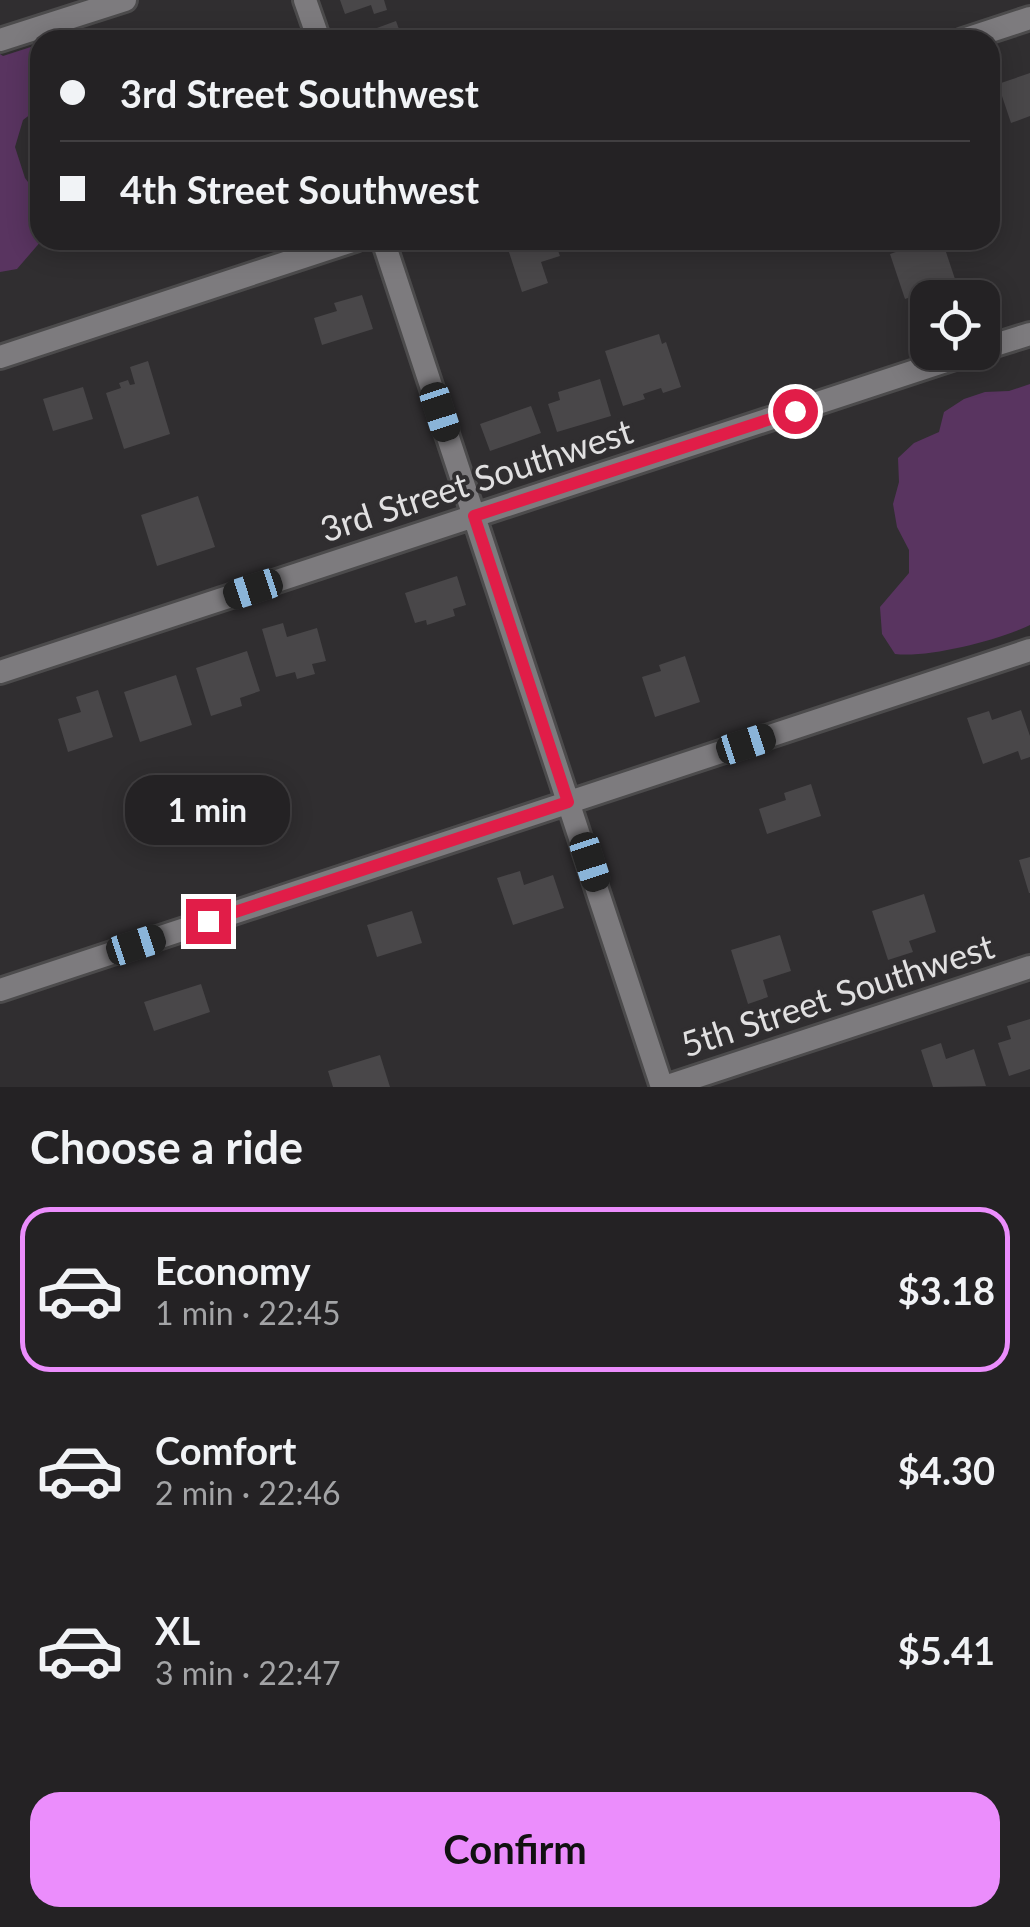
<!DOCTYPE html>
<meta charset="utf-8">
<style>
body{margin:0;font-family:Lato,sans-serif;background:#2c2a2c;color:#f1f3f6;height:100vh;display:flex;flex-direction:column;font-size:38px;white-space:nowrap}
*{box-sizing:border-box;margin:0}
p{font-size:32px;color:#a3a4a6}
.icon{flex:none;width:55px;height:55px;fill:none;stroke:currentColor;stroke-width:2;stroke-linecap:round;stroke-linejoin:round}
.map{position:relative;height:1087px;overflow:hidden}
.details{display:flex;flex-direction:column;background:#242224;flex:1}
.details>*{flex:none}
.guide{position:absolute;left:30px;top:30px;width:970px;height:220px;border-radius:30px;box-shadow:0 5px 25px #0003,0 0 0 2px #413f41;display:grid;align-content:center;height:220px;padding:0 30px;background:#242224}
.fabs{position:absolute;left:910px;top:280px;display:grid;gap:20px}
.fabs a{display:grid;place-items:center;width:90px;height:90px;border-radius:20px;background:#242224;box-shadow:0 5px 25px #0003,0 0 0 2px #413f41;font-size:50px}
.end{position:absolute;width:45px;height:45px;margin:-22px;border:12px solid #e11d48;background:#fff;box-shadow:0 0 0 5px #fff}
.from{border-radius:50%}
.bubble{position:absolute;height:70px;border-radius:30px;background:#242224;box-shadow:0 5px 25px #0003,0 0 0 2px #413f41;font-size:32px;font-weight:700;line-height:70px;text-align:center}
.car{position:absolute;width:30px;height:60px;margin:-30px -15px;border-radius:12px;box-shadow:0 0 8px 2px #0007;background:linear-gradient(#222 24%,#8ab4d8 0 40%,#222 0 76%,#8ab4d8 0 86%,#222 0)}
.guide b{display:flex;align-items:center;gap:35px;height:95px;font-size:38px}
.guide b+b{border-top:2px solid #413f41}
.guide i{width:25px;height:25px;background:#f1f3f6}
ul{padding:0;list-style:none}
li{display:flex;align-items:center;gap:30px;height:165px;margin:0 20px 15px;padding:0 10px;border:5px solid transparent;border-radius:30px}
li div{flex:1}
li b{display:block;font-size:38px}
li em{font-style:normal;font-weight:700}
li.current{border-color:#eb8dfc}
li>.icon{width:90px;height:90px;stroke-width:1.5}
h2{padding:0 30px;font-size:45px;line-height:120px}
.cta{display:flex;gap:20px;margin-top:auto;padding:20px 30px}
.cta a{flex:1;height:115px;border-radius:30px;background:#eb8dfc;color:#111;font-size:40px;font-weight:700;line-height:115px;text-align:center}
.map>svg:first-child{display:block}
.green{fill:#593460}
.building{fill:#494749}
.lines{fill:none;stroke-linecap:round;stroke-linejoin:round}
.street-casing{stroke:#4c4b4c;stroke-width:28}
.street{stroke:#7d7b7e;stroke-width:22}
.route{stroke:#e11d48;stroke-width:12}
.labels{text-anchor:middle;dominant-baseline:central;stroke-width:8;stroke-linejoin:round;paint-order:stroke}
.street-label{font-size:35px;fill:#e1e0e1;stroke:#302e30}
</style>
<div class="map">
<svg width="1030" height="1087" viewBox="0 0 1030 1087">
<rect width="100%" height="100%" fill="#302e30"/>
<path class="green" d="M40 44V107L23 120 15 147 25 178 40 198 42 240 17 269 0 272V54L3 56Z
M1030 384V625C999 640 929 658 895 654L882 634 880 607 909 573V550L897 527 893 504 899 482 898 458 914 443 939 432 944 412 964 399 985 392 1009 391Z"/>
<path class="building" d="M340 0H384L387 10 374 14 371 5 345 14Z
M396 21 403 40H369L366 32Z
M1030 73V116L1011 123 998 84Z
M525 240H554L560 256 541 262 548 283 522 292 507 246Z
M931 240H942L960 294 936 298 934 289 905 299 890 254Z
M362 295 373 329 322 345 314 318 337 311 334 303Z
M659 334 662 344 666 342 681 387 663 393 661 388 643 394 645 399 623 406 605 351Z
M148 361 170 434 124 449 106 393 121 388 119 383 128 380 130 385 135 384 130 367Z
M600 379 611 416 557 432 548 404 560 400 558 392Z
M83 387 93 419 53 431 43 399Z
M531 406 541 433 490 451 480 424Z
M198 496 215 547 157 566 141 515Z
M457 576 466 605 453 609 455 616 427 625 426 620 415 623 405 593Z
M283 623 287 637 317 628 326 661 312 664 315 674 297 679 295 672 276 677 262 629Z
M247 651 260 691 240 698 242 706 211 716 196 668Z
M685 656 700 702 655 717 642 677 661 671 659 665Z
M176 675 192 725 140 742 124 692Z
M98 690 113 737 68 752 58 719 81 712 76 697Z
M1021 710 1030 736V757L1021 760 1018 751 983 764 967 718 989 711 992 720Z
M811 784 821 816 767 834 759 809 786 800 784 793Z
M1030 857V893H1029L1019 860Z
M520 871 524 885 553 875 564 908 513 925 497 878Z
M924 894 936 932 909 941 913 952 888 960 872 911Z
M412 911 422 943 377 957 367 925Z
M780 935 791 971 763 980 768 997 748 1004 731 950Z
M201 984 210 1012 154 1031 144 1002Z
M1030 1019V1069L1009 1076 998 1043 1011 1039 1007 1026Z
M941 1043 946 1059 974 1049 986 1086 933 1087 921 1050Z
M380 1055 390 1087H333L328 1071Z"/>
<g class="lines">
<g class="street-casing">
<path id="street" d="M305 0 319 40
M0 40 125 0
M963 40 1030 18
M383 240 662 1087
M982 349 1030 334
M0 357 355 240
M0 672 973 352
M0 990 1030 650
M665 1087 1030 967"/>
</g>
<use href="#street" class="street"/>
</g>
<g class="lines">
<path class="route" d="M208 921 568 802 474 516 795 411"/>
</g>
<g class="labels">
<g class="street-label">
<text transform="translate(476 479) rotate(-18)">3rd Street Southwest</text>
<text transform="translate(837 994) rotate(-18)">5th Street Southwest</text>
</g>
</g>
</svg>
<div class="fabs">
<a><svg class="icon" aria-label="locate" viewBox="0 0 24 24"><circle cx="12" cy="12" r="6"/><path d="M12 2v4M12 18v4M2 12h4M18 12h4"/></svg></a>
</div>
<i class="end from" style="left:795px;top:411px"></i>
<i class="end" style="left:208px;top:921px"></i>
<div class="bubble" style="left:125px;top:775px;width:165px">1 min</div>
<i class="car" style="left:440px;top:412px;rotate:162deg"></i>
<i class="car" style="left:253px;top:589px;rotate:252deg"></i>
<i class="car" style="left:746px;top:744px;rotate:72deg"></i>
<i class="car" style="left:590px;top:862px;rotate:162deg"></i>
<i class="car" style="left:136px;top:945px;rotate:72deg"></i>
<div class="guide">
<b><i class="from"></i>3rd Street Southwest</b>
<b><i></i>4th Street Southwest</b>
</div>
</div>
<section class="details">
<h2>Choose a ride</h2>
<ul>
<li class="current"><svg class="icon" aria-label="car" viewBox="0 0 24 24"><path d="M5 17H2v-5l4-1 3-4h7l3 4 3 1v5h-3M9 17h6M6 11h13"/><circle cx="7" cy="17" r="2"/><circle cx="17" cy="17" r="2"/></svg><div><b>Economy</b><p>1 min · 22:45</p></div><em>$3.18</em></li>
<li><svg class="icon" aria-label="car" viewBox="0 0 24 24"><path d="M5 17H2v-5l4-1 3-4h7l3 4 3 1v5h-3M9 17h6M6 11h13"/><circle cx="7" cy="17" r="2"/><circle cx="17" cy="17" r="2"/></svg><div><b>Comfort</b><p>2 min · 22:46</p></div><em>$4.30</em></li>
<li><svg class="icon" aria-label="car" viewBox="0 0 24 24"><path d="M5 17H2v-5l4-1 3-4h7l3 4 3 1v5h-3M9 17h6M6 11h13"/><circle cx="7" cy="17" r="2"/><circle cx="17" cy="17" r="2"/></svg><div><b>XL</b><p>3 min · 22:47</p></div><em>$5.41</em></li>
</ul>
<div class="cta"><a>Confirm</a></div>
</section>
